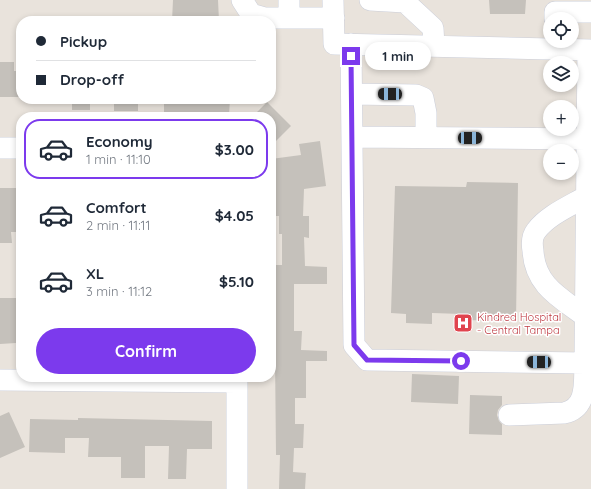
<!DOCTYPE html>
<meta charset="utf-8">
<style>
body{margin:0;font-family:Quicksand,sans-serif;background:#f6f6f7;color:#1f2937;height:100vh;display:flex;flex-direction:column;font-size:15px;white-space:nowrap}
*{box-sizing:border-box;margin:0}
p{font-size:13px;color:#747a83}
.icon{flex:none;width:22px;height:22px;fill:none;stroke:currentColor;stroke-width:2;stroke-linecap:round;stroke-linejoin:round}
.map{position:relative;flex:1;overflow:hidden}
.sheet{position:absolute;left:16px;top:112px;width:260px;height:270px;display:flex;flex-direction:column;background:#fff;border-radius:16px;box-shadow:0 2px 6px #0003}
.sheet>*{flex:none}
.banner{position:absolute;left:16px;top:16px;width:260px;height:88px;border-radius:16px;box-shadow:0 2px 6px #0003;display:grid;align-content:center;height:88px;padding:0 20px;background:#fff}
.fabs{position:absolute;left:543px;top:12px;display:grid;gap:8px}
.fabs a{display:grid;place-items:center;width:36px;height:36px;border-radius:50%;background:#fff;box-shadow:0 2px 6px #0003;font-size:20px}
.end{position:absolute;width:18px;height:18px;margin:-9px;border:5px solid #7c3aed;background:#fff;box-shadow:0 0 0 2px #fff}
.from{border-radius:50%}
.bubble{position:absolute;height:28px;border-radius:14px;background:#fff;box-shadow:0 2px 6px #0003;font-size:13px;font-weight:800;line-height:28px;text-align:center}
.car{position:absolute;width:12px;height:24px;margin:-12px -6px;border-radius:5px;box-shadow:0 0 3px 1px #0007;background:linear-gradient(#222 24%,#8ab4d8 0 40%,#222 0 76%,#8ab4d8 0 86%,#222 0)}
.banner b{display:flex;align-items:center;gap:14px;height:38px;font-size:15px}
.banner b+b{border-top:1px solid #e0e1e3}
.banner i{width:10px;height:10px;background:#1f2937}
ul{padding:7px 0 0;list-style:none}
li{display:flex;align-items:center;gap:12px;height:60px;margin:0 8px 6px;padding:0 12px;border:2px solid transparent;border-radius:16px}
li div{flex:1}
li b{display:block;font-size:15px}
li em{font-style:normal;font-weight:800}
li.active{border-color:#7c3aed}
li>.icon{width:36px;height:36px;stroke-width:1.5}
.cta{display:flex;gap:8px;margin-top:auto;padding:8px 20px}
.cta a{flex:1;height:46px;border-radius:24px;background:#7c3aed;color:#fff;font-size:16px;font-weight:800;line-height:46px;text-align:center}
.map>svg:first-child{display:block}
.building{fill:#c5c1bb}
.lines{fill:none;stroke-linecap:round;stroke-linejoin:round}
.minor-casing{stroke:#cbced9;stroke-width:22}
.minor{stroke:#fff;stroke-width:21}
.route{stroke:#7c3aed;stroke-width:5}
.labels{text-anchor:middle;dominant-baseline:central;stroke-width:3;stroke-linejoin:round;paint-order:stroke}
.health-label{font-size:11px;fill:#be3a42;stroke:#fff;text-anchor:start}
</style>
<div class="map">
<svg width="591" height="489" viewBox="0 0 591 489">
<rect width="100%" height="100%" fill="#e9e3dc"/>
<path class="building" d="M173 0H218L219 21H172Z
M489 0H526L525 14H490Z
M0 62H14V71H21V97H0Z
M72 99H90V110H72Z
M114 99H138V111H114Z
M164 99H230L229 116 164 113Z
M267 102 291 126 271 146V117H252Z
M320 141 326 186 304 189 303 216H309V238L304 237 305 266 327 267V284H294V331H302L301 350 327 351V361H306V398H295V424H304L303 448H294L293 472 306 473 305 489H279L280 455H276L275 355 276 265H282V234H279V216H273V198H274L271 159 301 155 299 144Z
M467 182 518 183 516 321 462 320V314L432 313V324L406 323V314L391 313 395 186 466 187Z
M0 188H21V232H11L12 243H0Z
M0 298H16V343L0 344Z
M412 374 459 376 458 404 411 402Z
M470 395 502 396V405L498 410 497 415 499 421 502 424V435L469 434Z
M9 412 25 447 0 458V416Z
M78 418 212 421V449H187L186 479H168L169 446H145V478H121V457H88L89 438H65V453L29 452 30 419 78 420Z"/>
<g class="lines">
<g class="minor-casing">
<path id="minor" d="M242 0 251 14 265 18H334
M289 0V18
M333 0 334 44 591 50
M370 0 405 2 433 28 434 46
M555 19V12H591
M351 44 354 345 367 360 585 363 588 50
M352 94 416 95 423 98 426 113V137
M352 137 587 139
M0 148H21
M587 196C570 206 548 215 536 231 532 236 532 245 533 251 535 286 561 298 586 317H591
M0 380 237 382
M509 415 564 413C588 408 584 382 585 363H591
M237 489V377"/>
</g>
<use href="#minor" class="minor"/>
</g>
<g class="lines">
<path class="route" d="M351 56 354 345 367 360 461 361"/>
</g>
<defs>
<g id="hospital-square" transform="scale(1)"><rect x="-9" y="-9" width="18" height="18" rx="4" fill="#e0444e" stroke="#fff"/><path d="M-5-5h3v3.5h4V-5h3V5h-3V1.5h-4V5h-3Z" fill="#fff"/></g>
</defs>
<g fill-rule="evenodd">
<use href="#hospital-square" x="463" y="323"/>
</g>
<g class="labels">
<g class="health-label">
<text x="477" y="317">Kindred Hospital<tspan x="477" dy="13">- Central Tampa</tspan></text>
</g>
</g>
</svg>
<div class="fabs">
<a><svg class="icon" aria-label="locate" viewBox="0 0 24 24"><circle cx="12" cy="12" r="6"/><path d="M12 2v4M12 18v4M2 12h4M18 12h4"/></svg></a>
<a><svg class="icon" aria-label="layers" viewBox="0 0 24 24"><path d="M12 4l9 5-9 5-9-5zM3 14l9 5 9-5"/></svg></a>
<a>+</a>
<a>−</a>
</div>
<i class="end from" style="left:461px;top:361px"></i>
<i class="end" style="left:351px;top:56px"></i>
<div class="bubble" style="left:365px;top:42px;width:66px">1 min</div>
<i class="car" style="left:390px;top:94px;rotate:271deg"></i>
<i class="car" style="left:470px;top:138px;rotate:90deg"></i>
<i class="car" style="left:539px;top:362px;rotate:271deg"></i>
<div class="banner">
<b><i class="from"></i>Pickup</b>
<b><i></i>Drop-off</b>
</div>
<section class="sheet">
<ul>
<li class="active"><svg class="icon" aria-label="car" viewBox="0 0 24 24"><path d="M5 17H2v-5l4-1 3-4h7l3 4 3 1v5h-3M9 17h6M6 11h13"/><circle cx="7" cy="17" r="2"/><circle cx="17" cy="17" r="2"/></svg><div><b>Economy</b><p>1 min · 11:10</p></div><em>$3.00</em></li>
<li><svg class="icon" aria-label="car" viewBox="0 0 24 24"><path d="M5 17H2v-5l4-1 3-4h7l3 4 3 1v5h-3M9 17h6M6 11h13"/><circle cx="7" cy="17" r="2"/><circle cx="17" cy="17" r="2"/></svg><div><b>Comfort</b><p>2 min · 11:11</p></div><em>$4.05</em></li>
<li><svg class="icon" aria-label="car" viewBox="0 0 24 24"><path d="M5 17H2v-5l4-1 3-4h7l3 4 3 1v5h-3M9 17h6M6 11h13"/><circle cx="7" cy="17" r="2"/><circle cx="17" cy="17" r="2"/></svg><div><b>XL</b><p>3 min · 11:12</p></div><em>$5.10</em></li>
</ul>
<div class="cta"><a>Confirm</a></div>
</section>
</div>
